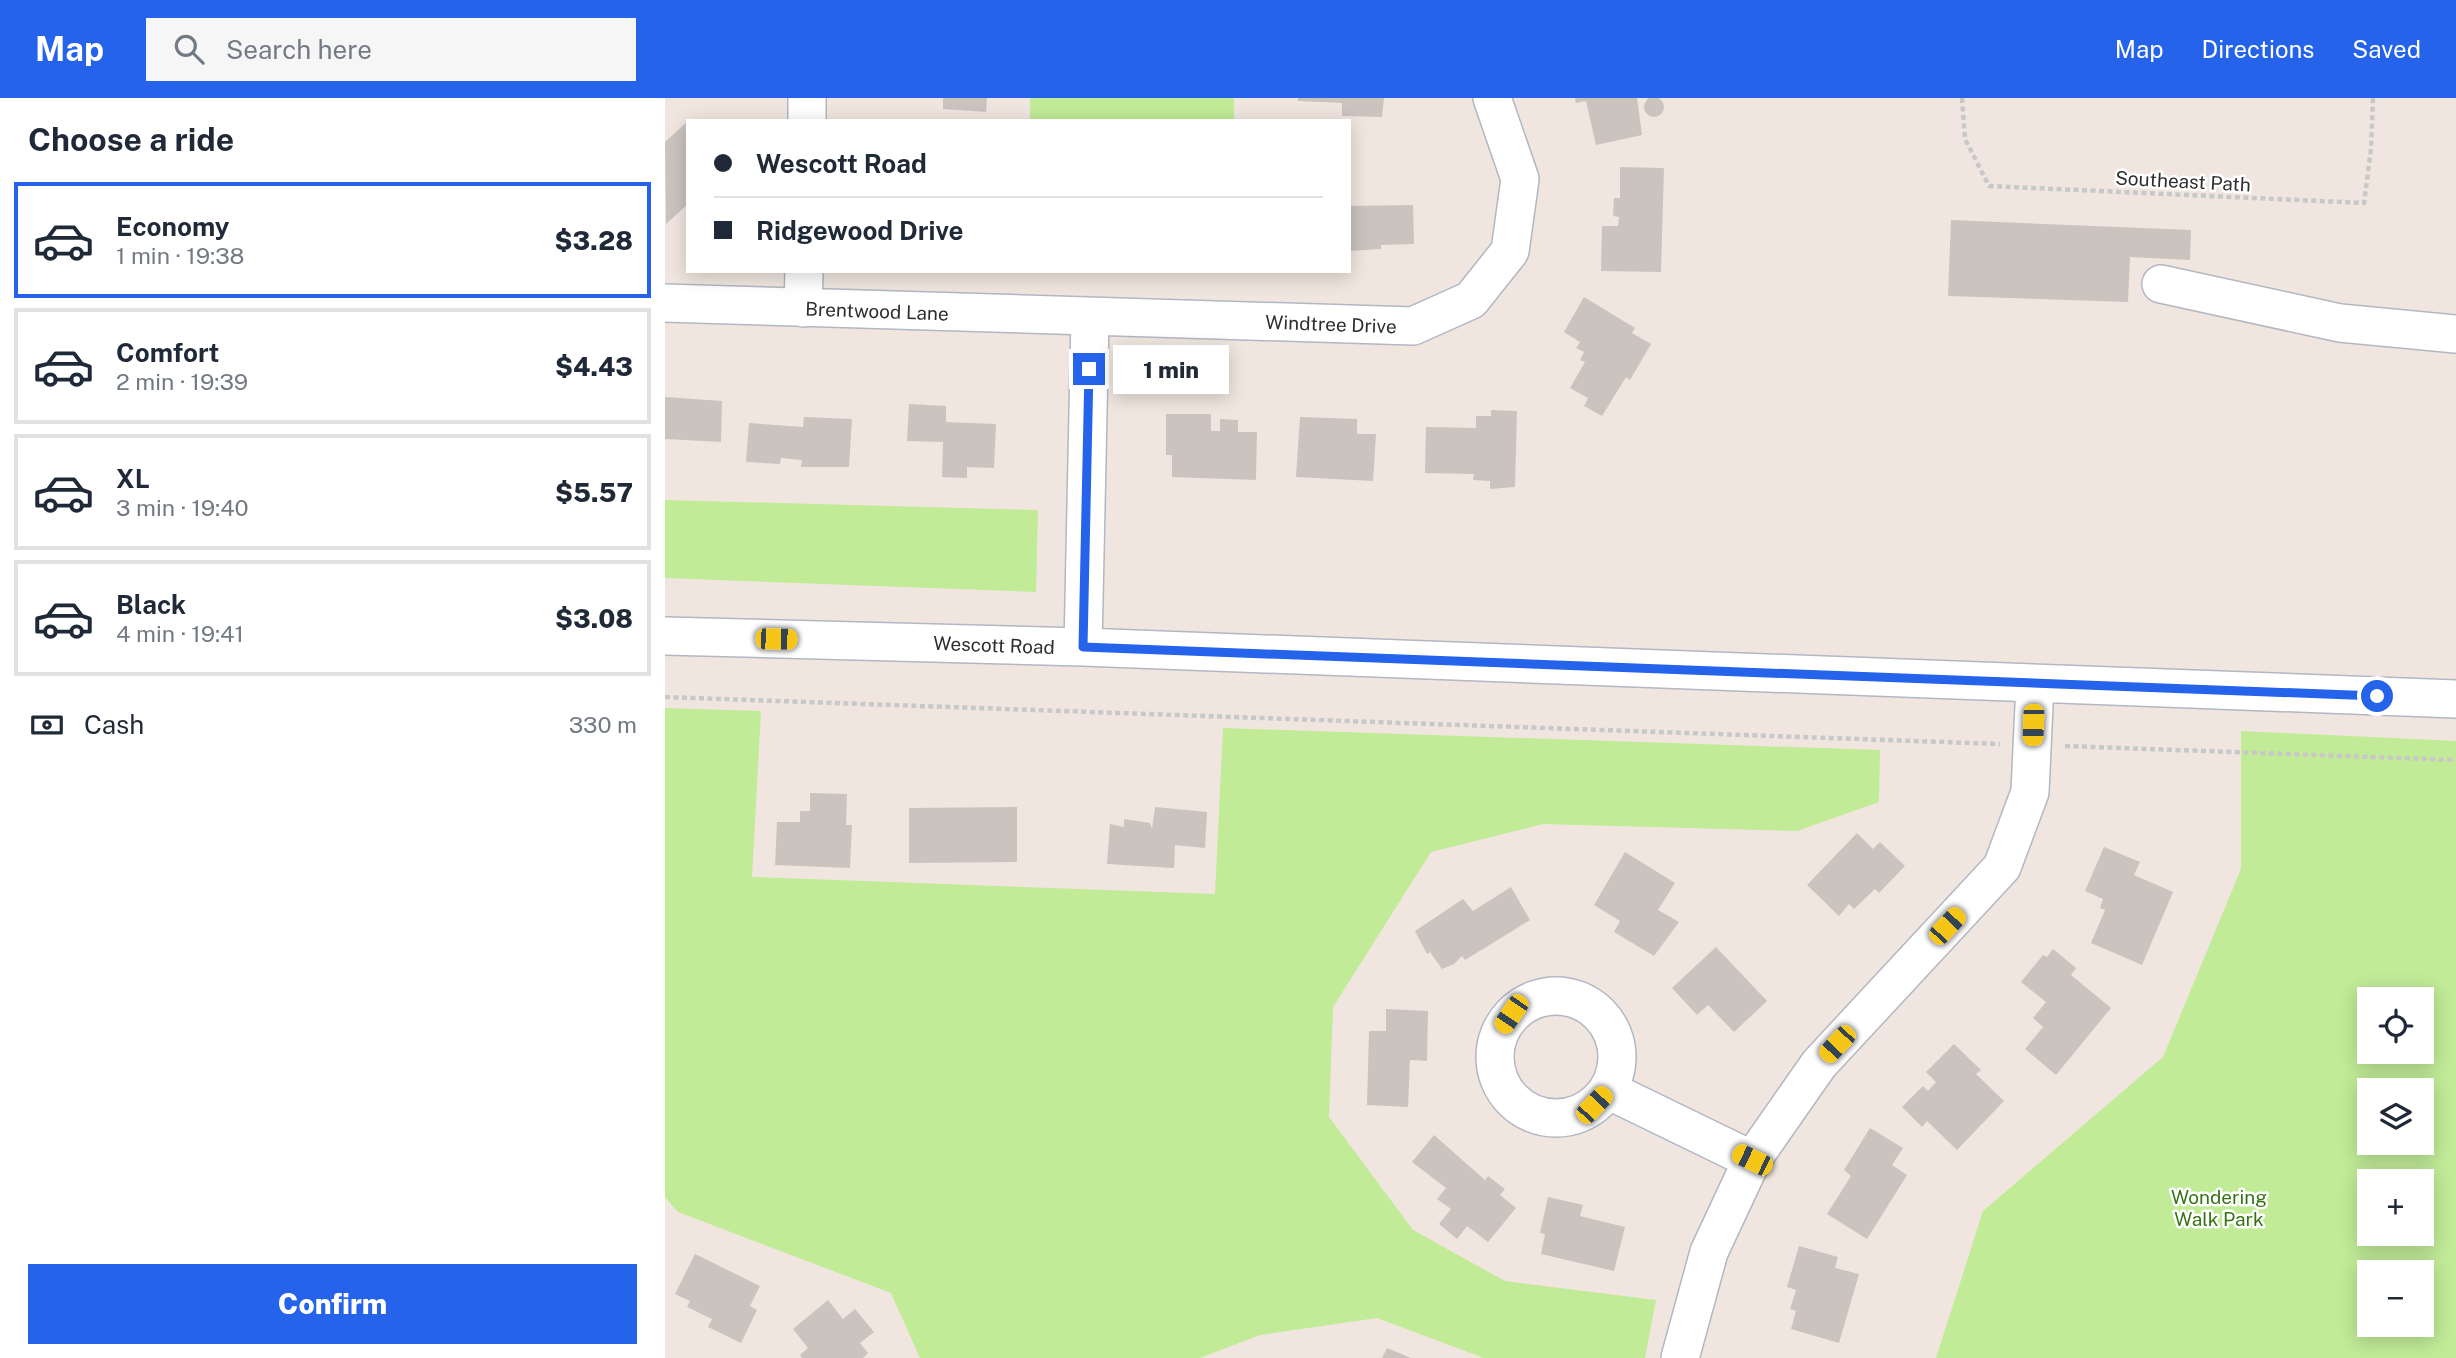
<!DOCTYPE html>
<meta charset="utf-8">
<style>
body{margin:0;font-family:"Public Sans",sans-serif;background:#f6f6f7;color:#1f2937;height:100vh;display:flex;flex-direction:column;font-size:26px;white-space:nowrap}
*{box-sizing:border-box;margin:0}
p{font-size:23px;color:#747a83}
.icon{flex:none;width:38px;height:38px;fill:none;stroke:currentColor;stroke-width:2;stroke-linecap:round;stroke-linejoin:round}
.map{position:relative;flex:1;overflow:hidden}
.details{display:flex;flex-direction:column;background:#fff;width:665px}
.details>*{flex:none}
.banner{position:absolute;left:21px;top:21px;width:665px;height:154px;border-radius:0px;box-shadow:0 4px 18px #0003;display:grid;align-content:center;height:154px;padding:0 28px;background:#fff}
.controls{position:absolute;left:1692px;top:889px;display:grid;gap:14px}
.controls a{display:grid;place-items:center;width:77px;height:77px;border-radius:0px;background:#fff;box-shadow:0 4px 18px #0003;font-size:35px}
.end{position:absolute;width:32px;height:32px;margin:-16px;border:9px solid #2563eb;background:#fff;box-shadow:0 0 0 4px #fff}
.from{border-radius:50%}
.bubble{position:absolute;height:49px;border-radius:0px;background:#fff;box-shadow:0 4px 18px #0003;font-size:23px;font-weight:800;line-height:49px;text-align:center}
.car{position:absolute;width:21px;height:42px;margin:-21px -10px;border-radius:9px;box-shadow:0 0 5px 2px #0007;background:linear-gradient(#f5c518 24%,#345 0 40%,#f5c518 0 76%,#345 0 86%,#f5c518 0)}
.banner b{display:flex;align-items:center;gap:24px;height:66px;font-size:26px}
.banner b+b{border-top:2px solid #e0e1e3}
.banner i{width:18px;height:18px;background:#1f2937}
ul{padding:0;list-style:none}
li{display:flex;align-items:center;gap:21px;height:116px;margin:0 14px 10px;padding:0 14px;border:4px solid #e0e1e3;border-radius:0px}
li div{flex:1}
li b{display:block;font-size:26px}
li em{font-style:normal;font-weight:800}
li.on{border-color:#2563eb}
li>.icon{width:63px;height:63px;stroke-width:1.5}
h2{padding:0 28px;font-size:32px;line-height:84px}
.pay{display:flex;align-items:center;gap:18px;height:77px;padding:0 28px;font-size:26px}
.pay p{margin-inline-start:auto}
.button{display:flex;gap:14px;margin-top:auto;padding:14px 28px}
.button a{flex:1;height:80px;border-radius:0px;background:#2563eb;color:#fff;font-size:28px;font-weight:800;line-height:80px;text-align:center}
header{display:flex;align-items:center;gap:42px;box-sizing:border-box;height:98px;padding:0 35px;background:#2563eb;color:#fff}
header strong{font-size:33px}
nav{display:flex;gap:38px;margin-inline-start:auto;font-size:24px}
.search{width:490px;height:63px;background:#f6f6f7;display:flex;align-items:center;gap:18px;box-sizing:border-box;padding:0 24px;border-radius:0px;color:#747a83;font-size:26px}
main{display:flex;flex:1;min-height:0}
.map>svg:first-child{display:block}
.green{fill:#c1eb97;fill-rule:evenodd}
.building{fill:#cbc3be}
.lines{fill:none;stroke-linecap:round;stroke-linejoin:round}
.minor-casing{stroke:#b2b7c2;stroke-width:40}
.path{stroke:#c8c8c8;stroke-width:4.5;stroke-dasharray:5 3.5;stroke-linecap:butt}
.minor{stroke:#fff;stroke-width:37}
.route{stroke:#2563eb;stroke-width:9}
.labels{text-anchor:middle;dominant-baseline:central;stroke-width:5;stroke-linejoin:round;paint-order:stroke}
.street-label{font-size:19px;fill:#2d2d2d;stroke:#fff}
.park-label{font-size:19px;fill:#377314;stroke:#fff}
</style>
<header>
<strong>Map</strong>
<div class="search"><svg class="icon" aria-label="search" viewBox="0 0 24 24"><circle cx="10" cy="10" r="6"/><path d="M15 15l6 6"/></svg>Search here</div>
<nav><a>Map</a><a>Directions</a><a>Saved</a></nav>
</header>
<main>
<section class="details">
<h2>Choose a ride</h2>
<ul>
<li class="on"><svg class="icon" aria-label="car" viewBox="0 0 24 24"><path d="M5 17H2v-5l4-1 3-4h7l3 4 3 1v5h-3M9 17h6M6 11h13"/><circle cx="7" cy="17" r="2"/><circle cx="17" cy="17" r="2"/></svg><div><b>Economy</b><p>1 min · 19:38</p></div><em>$3.28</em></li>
<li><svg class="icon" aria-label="car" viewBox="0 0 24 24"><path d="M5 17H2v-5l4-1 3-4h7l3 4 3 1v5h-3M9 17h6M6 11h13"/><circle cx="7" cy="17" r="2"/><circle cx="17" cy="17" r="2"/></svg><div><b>Comfort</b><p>2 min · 19:39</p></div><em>$4.43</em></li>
<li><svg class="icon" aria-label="car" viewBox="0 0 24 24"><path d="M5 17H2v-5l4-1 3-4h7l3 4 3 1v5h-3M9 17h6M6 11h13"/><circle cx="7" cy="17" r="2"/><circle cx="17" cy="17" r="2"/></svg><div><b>XL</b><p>3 min · 19:40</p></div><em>$5.57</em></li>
<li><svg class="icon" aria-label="car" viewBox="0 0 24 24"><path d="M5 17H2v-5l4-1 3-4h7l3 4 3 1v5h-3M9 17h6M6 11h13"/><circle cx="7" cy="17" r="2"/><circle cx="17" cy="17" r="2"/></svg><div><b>Black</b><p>4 min · 19:41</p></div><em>$3.08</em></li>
</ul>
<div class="pay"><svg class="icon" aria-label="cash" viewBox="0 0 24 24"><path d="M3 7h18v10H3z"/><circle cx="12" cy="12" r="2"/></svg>Cash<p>330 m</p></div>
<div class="button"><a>Confirm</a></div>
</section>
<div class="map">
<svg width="1791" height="1260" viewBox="0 0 1791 1260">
<rect width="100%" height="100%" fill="#f0e6df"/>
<path class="green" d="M365 0H569V23H365Z
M0 402 373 412 371 494 0 480Z
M0 610 96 613 87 779 550 796 558 630 1215 652 1214 704 1132 733 878 726 766 754 668 909 664 1019 748 1132 840 1183 991 1202 980 1260H819L712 1220 595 1237 535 1260H255L226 1195 13 1114 0 1099Z
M1576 633 1791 643V1260H1271L1318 1113 1498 959 1576 771ZM1704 901H1757V954H1704ZM1757 992V1045H1704V992ZM1704 1083H1757V1136H1704ZM1704 1174H1757V1227H1704Z"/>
<path class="building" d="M979 9a10 10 0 1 1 20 0a10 10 0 1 1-20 0Z
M278 0H322L321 14 278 11Z
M633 0H719L717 19 677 18V5L633 3Z
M910 0H972L977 37 931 47 921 3 911 5Z
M23 23V106L1 126 0 44Z
M955 69 999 70 996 174 936 173 937 128H953L954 119 948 118 949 100H955Z
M748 107 749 146 716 147V151L684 153V108Z
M1286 122 1526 132 1525 162 1465 159 1463 204 1283 198Z
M919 199 970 230 967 235 986 246 965 282 961 279 937 318 919 308 923 300 905 290 920 264 915 262 919 254 911 250 915 244 899 234Z
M0 299 57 303 56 344 0 341Z
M244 306 281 308V324L331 326 329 370 302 369V380L277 379 278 344 242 343Z
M826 312 852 313 850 389 825 391V383L808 382 809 376 760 375 761 329 811 330V318H826Z
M501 316H546V333H555V321L573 322V334H592L591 382 507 379V357H501Z
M139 319 187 321 184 369H136L137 362 116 360 115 366 81 364 84 325 138 329Z
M635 319 692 321V336H711L708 383 631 379Z
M145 695 182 696 181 727H187L185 770 110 767 112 724H135V713H145Z
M352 709V764L244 765V710Z
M490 709 542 714 540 750 510 747 509 770 442 766 445 726 459 729V721L485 725 487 731Z
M1192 735 1208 751 1215 744 1240 768 1214 795 1210 791 1189 811 1184 806 1174 818 1142 787Z
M1439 749 1475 764 1469 777 1508 794 1477 867 1426 845 1440 812 1435 810 1438 801 1420 793Z
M960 754 1010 785 993 812 1014 824 989 858 949 834 955 823 929 807Z
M846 789 865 822 800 862 797 858 789 866 777 871 765 854 762 856 750 833 798 801 808 813Z
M1051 849 1102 903 1069 934 1043 907 1032 917 1007 890Z
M1388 851 1411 870 1406 877 1446 910 1391 977 1360 951 1378 929 1368 920 1381 904 1356 884 1378 857 1382 859Z
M721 911 763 913 762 963 745 962 743 1009 702 1007 704 933H721Z
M1289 946 1316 972 1311 976 1339 1003 1292 1052 1262 1023 1257 1029 1237 1009 1258 988 1263 993 1271 984 1261 974Z
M1205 1030 1238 1050 1227 1067 1242 1077 1202 1141 1162 1116 1186 1078 1179 1072Z
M769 1037 820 1082 823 1078 840 1091 835 1097 851 1110 823 1144 802 1128 792 1141 774 1126 786 1111 772 1101 781 1090 747 1064Z
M883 1099 918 1107 915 1118 960 1129 949 1173 876 1156 880 1136 875 1135Z
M1134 1148 1173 1159 1170 1170 1194 1176 1174 1245 1126 1231 1131 1213 1125 1211 1131 1192 1122 1189Z
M30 1156 95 1188 85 1208 92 1212 76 1245 43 1229 47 1221 22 1209 25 1203 10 1196Z
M163 1202 178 1221 190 1211 209 1234 195 1245 203 1255 198 1260H137L135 1257 143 1250 128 1231Z
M722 1250 746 1260H717Z"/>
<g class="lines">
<g class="minor-casing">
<path id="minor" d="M142 23V0
M1496 186 1675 225 1791 236
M0 205 748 228 806 202 845 153 855 81 827 0
M138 210 139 173
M0 538 418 549 1791 601
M418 549 425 220
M830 959a61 61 0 1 1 122 0a61 61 0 1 1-122 0Z
M943 992 1087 1062
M1015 1260 1044 1154 1087 1062 1154 966 1337 769 1365 694 1370 586"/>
</g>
<path class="path" d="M1297 0 1300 41 1324 88 1699 105 1706 51 1708 0
M0 599 1335 646
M1400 648 1791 662"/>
<use href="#minor" class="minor"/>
</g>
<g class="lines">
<path class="route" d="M424 271 418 549 1712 598"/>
</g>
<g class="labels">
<g class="street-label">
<text transform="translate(1518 83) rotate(3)">Southeast Path</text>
<text transform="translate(212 213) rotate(2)">Brentwood Lane</text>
<text transform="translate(666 226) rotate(2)">Windtree Drive</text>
<text transform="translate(329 547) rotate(2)">Wescott Road</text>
</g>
<g class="park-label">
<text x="1554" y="1099">Wondering<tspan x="1554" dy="22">Walk Park</tspan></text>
</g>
</g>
</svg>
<div class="controls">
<a><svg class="icon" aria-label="locate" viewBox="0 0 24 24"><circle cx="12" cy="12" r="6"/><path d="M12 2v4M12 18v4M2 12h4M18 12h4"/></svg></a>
<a><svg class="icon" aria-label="layers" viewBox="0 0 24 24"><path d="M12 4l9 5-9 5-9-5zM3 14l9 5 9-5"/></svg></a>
<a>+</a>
<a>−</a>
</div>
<i class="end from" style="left:1712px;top:598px"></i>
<i class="end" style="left:424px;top:271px"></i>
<div class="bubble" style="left:448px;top:247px;width:116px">1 min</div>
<i class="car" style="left:111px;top:541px;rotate:91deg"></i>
<i class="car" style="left:1368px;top:627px;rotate:182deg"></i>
<i class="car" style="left:1282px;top:828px;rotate:43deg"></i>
<i class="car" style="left:846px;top:916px;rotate:214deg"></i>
<i class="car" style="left:1172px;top:946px;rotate:223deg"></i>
<i class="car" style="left:929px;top:1007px;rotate:43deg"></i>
<i class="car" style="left:1087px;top:1062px;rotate:296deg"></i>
<div class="banner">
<b><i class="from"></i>Wescott Road</b>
<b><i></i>Ridgewood Drive</b>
</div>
</div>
</main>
